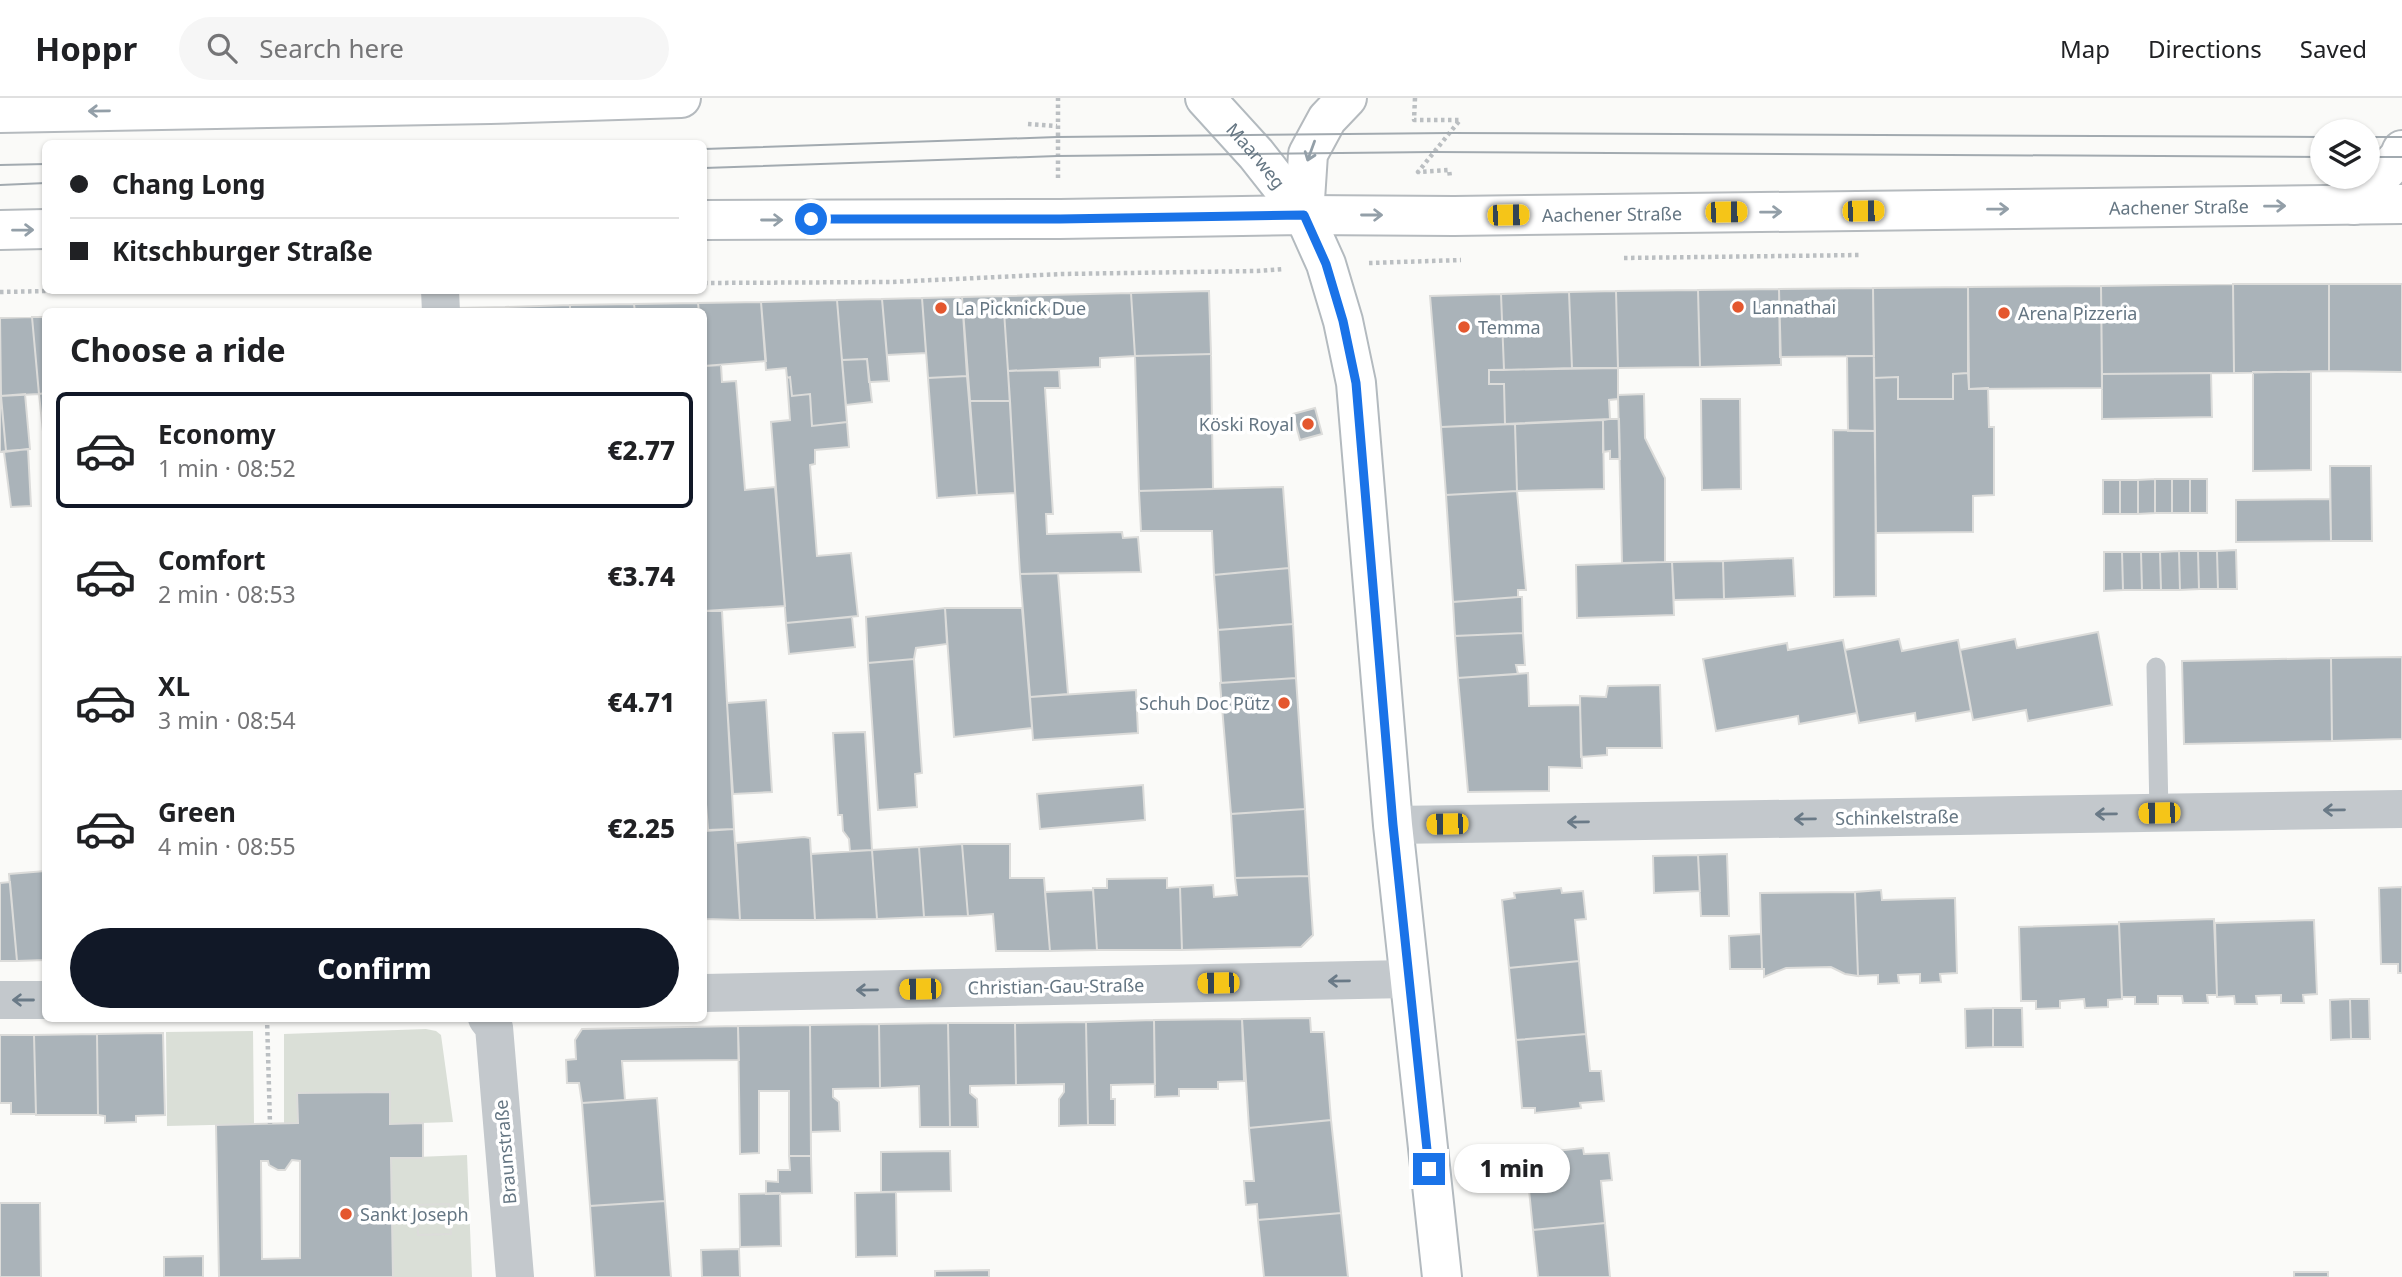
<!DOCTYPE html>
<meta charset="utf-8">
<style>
body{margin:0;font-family:"Noto Sans",sans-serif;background:#f6f6f6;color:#202124;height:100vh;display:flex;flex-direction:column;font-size:26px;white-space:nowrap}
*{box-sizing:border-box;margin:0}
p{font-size:23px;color:#757577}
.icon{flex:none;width:38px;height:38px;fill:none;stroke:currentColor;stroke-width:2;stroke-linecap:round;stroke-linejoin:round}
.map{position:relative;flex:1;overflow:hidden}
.side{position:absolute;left:42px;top:210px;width:665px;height:714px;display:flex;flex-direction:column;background:#fff;border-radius:10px;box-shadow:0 2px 5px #0004}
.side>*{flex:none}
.guide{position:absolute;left:42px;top:42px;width:665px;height:154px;border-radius:10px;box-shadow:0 2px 5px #0004;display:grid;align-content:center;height:154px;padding:0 28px;background:#fff}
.tools{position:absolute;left:2310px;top:21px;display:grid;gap:14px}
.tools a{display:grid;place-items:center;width:70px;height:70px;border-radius:50%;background:#fff;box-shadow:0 2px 5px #0004;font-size:35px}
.end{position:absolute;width:32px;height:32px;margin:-16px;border:9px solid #1a73e8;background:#fff;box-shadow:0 0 0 4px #fff}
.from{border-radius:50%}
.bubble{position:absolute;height:49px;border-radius:24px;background:#fff;box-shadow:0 2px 5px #0004;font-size:23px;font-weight:800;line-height:49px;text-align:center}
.car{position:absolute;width:21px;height:42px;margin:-21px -10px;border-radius:9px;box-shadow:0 0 5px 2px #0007;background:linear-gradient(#f5c518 24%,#345 0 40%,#f5c518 0 76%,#345 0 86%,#f5c518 0)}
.guide b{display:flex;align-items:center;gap:24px;height:66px;font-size:26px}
.guide b+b{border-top:2px solid #e0e0e0}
.guide i{width:18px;height:18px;background:#202124}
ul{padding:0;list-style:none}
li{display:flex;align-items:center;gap:21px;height:116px;margin:0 14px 10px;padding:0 14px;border:4px solid transparent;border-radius:10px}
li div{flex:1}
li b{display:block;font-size:26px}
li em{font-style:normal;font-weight:800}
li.active{border-color:#111827}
li>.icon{width:63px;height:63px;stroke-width:1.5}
h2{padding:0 28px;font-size:32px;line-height:84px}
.button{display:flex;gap:14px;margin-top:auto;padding:14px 28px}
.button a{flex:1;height:80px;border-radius:42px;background:#111827;color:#fff;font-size:28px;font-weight:800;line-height:80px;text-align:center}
header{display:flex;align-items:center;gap:42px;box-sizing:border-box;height:98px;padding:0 35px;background:#fff;border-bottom:2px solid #e0e0e0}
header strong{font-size:33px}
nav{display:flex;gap:38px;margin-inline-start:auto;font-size:24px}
.search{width:490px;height:63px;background:#f6f6f6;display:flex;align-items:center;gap:18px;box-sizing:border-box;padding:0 24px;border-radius:38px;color:#757577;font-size:26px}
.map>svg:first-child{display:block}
.green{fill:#dadfd7}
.building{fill:#aab3b9;stroke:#dcdcda;stroke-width:2;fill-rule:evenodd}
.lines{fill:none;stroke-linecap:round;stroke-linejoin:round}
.secondary-casing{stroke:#b3babf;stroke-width:42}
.primary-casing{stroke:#b5babe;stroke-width:42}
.path{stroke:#bbbfc2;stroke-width:4.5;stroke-dasharray:3.5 3.5;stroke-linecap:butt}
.lane{stroke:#c3c8cc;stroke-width:19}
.street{stroke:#c3c8cc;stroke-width:38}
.secondary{stroke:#fff;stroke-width:38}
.primary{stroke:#fff;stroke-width:38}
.tram{stroke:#a2aab0;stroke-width:2}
.oneway{stroke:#939fa8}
.oneway2{stroke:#6a7a87}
.route{stroke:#1a73e8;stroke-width:9}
.poi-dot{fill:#e4572e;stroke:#fff;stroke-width:2.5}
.labels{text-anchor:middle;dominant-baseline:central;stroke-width:7;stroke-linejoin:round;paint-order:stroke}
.street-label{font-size:18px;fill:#657683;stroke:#fff}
.poi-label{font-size:18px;fill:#657683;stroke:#fff;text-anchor:start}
</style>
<header>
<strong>Hoppr</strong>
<div class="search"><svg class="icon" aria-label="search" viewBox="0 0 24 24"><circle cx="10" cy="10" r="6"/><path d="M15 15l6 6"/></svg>Search here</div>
<nav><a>Map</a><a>Directions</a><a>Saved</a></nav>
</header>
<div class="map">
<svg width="2402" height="1179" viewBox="0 0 2402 1179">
<rect width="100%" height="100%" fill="#fafaf8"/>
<path class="green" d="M426 931 436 933 441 937 453 1024 390 1026 389 994 298 995V1025H284V936Z
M253 933 254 1026 167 1028 166 934Z
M467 1057 472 1179H393L391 1060Z"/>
<path class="building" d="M2233 186 2234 275 2102 276 2101 188Z
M2233 186H2329V273L2234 275Z
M2329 186H2402V274L2329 273Z
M2101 188 2102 290 1969 291 1968 189Z
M1968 189V275L1953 276V301H1898V279L1874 280 1873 190Z
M1873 190 1874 258 1780 259 1779 191Z
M1779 191 1781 267 1700 269 1698 192Z
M1698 192 1700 269 1618 270 1616 193Z
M1209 193 1211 256 1135 258 1131 195Z
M1616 193 1618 270H1572L1569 194Z
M1569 194 1572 270 1504 272 1501 196Z
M1131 195 1135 258 1100 260V269L1008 273 1003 198Z
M1501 196 1504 272H1489V286H1504L1505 326 1441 329 1430 198Z
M1003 198 1010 303H970L962 199Z
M962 199 967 278 928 280 922 200Z
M922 200 926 255 887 257 882 201Z
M882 201 889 283 871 284H869L867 261 842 262 837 202Z
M837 202 847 324 812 328 810 296 792 298 790 279 787 280 786 270 766 272 761 204Z
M761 204 766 263 704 268V214H699L698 205Z
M698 205 699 214H635L634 206Z
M634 206 635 214H570V207Z
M570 207V214H506V209Z
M506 209V214H458V210Z
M32 219 39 296 1 298 0 220Z
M32 219H46V295L39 296Z
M1211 256 1213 391 1139 393 1135 258Z
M1847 258H1874L1875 333H1848Z
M867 261 872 304 846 307 842 262Z
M721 267 722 284 736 283 745 392 775 389 785 508 704 513V268Z
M1618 270V301L1609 302 1610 321 1505 326 1504 286H1489V272Z
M1059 272 1060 290H1045L1053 416H1046L1047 436 1122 434 1123 440 1138 439 1141 474 1020 476 1008 273Z
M2253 274H2311V372L2253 373Z
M1968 275 1969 291 1988 290 1989 329H1994V397L1973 398V434L1876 435 1874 280 1898 279V301H1953V276Z
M2211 275 2212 319 2102 321V276Z
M967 278 977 397 937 400 928 280Z
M790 279 792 298 810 296 812 328 847 324 849 349 815 352V366L810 367 817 458 851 455 858 518 786 525 771 324 790 322 787 280Z
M0 289 6 353 0 354Z
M46 295V362L39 296Z
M25 296 30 351 6 353 1 298Z
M1644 296 1645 340 1665 380V464L1622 465 1618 297Z
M1701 301H1740L1741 391 1702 392Z
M970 303H1010L1015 395 977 397Z
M1315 310 1322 336 1300 342 1293 316Z
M1610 321H1619L1620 361H1610V353L1603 354V322Z
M1603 322 1604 391 1517 393 1515 326Z
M1515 326 1517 393 1446 397 1441 329Z
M1833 332 1875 333 1876 498 1834 499Z
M28 351 31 408 11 409 4 354Z
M2330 368H2371L2372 443H2331Z
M2155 381V415L2138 416V382Z
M2155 381H2172V415H2155Z
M2172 381H2190V415H2172Z
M2190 381H2207V415H2190Z
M2103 382H2120V416H2103Z
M2120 382H2138V416H2120Z
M1283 389 1289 470 1214 477 1212 433H1141L1139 393Z
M1517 393 1526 492H1518V499L1453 504 1446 397Z
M2330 401 2331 443 2236 444V402Z
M2236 452 2237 491H2218L2217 453Z
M2179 453H2198L2199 491 2180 492Z
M2179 453 2180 492H2161L2160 454Z
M2198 453H2217L2218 491H2199Z
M2104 454H2122L2123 492 2104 493Z
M2122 454H2141L2142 492H2123Z
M2141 454H2160L2161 492H2142Z
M1793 460 1795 498 1724 501 1723 463Z
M1723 463 1724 501 1674 502 1672 464Z
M1665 464H1672L1674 517 1577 520 1576 467Z
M1289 470 1293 526 1218 532 1214 477Z
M1058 475 1068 596 1030 599 1020 476Z
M1518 499H1522L1523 535 1455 538 1453 504Z
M945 510 947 546 916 550 914 561 868 565 866 519Z
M945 510H1022L1032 630 954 639Z
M704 513H722L734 731 708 732 704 680Z
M852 519 855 549 789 556 786 525Z
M1293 526 1296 580 1221 585 1218 532Z
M2098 534 2112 607 2028 623 2026 612 1973 622 1960 552 2015 541 2017 550Z
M1523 535 1525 567H1516L1518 576 1458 580 1455 538Z
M1899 541 1902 553 1958 542 1971 613 1916 623 1915 615 1859 625 1845 552Z
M1843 542 1857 615 1799 626 1798 618 1716 633 1703 561 1787 545 1788 552Z
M2402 559V641L2332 643 2331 560Z
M2331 560 2332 643 2184 646 2182 563Z
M914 561 922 675 915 676 917 709 878 712 868 565Z
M1528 575 1529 608 1580 607 1582 670 1549 669V693L1468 694 1458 580Z
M1296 580 1305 711 1231 716 1220 585Z
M1660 587 1662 650H1607V657L1581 659 1580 598 1606 599 1608 588Z
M1136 592 1138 635 1033 642 1030 599Z
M766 602 772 694 733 696 727 605Z
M865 634 872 752 850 753 849 741 843 733 842 717H838L833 635Z
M1143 687 1145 722 1040 731 1037 696Z
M1305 711 1309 778 1235 780 1231 716Z
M734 731 740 822 704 821V733Z
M804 739 810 740 815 822H740L736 745Z
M962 746 968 818 924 819 919 749Z
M962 746H1010V780H1044L1050 853H996L993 816 968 818Z
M919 749 924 819 877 821 872 752Z
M872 752 877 821 815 822 811 756Z
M1727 756 1729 818H1701L1698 757Z
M1698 757 1700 793 1654 795 1653 758Z
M45 773 46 862 17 863 9 776Z
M1309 778 1313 837 1301 849 1182 852 1180 789 1213 787 1214 799 1237 797 1235 780Z
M1167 780V790L1180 789 1182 852H1097L1093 790H1107V781Z
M10 784 17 863H0V785Z
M2402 789V875H2398V866H2381L2379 790Z
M1561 790 1562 795 1583 793 1586 821 1575 822 1579 863 1509 870 1502 802 1515 800 1514 795Z
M1093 792 1097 852 1050 853 1045 794Z
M1881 792 1882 802 1955 800 1957 875 1940 876 1941 884 1920 885V876L1898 877 1899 885 1878 886V877L1858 878 1855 794Z
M1855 794 1858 878 1845 876 1831 869 1786 870 1764 879V871H1762L1760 795Z
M2214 821 2217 897H2207L2208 905H2183L2182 898H2158V906H2135V899H2122L2119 824Z
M2314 822 2317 896 2303 897 2304 905H2281V897L2256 898 2257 906H2235L2234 898 2217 899 2215 825Z
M2119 826 2122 901 2108 902V909L2085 910 2084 901 2060 903V910L2036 911V903H2021L2019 829Z
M1761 836 1762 871H1730L1729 838Z
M1579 863 1586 936 1516 942 1509 870Z
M2350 901H2369L2370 941H2351Z
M2350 901 2351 941 2331 942 2330 902Z
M1993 910H2022L2023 949H1993Z
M1993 910V949L1966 950 1965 911Z
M1310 920 1311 934H1324L1331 1022 1249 1030 1242 921Z
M1242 921 1244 983 1218 984V991H1179V998L1155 999 1154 922Z
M1154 922 1155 986 1111 987V1001H1115V1027H1088L1086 924Z
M1086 924 1088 1027 1059 1028V1001L1064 994V986L1016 987 1015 925Z
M948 925H1015L1016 987 970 988V995L977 1001 978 1029H950Z
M948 925 950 1029H920L919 988 880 990 879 926Z
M879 926 880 990 833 991V999L839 1004 840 1033 811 1034 810 927Z
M810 927 811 1058H789V993H759V1055L740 1056 738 928Z
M738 928 739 962 622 963 625 1002 582 1005 579 985H567L566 962 576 961 575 942 582 931Z
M163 935 165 1017 136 1018V1024L105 1025V1018L98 1017 97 936Z
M97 936 98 1017H36L34 937Z
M1586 936 1590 973H1601L1604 1003 1580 1005 1581 1010 1535 1015V1010H1522L1516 942Z
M0 937H34L36 1016H11V1005H0Z
M390 994V1026L423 1025V1060H391L393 1179H219L216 1027 298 1025 297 995ZM292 1062 300 1063V1160L262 1161 261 1063H268L269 1067 278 1072H285Z
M657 1000 665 1103 590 1108 582 1005Z
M1331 1022 1341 1115 1258 1122 1257 1106 1246 1107 1244 1083H1254L1249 1030Z
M1583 1050 1584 1056 1609 1055 1612 1082 1601 1083 1605 1125 1533 1132 1526 1062 1538 1061 1537 1055Z
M950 1053 951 1093 881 1094V1054Z
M789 1058H811L812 1095 766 1096V1083L778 1084V1072H790Z
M896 1094 897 1158 856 1159 855 1095Z
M780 1095 781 1148 740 1149 739 1096Z
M665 1103 671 1179H595L590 1108Z
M0 1105H40L41 1179H0Z
M449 1106 451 1136 418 1137 417 1107Z
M449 1106 451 1136 418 1137 417 1107Z
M1341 1115 1348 1179H1264L1258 1122Z
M1605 1125 1610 1179H1538L1533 1132Z
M739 1151 740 1179H702L701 1152Z
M203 1158V1179H164V1159Z
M989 1172V1179H935V1173Z
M2294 1174H2328V1179H2294Z"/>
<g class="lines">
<g class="secondary-casing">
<g id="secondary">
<path id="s1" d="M1205 0 1256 56 1304 117 1326 166 1343 223 1356 285 1393 727 1442 1179"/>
</g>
</g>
<g class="primary-casing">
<g id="primary">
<path d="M0 15 490 6 681 0"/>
<path d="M2354 107 2399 59 2402 52"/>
<path d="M1304 117 1308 56 1327 21 1347 0"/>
<path id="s2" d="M704 122 1060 121 1304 117 1454 118 2402 106"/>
<path d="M0 132 46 131"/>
</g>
</g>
<path class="path" d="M1415 0 1414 22H1460L1418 74 1449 72 1450 79
M1028 26 1057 28
M1058 80V0
M1624 160 1860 157
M1369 165 1461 162
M704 185 891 184 1062 176 1257 173 1283 171
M0 194 94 192
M267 920 270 1026"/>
<path class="lane" d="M2156 569 2159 715"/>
<path class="street" d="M440 192 441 214
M1393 727 2402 711
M704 895 1408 881
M0 902H46
M487 920 494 929 515 1179"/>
<use href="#secondary" class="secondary"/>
<use href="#primary" class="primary"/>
<path class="tram" d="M2368 39H2402
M704 51 1057 39 1450 35 2322 39
M2368 59H2402
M0 67 46 66
M704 70 1057 58 1434 54 2322 59
M0 87 46 85"/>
</g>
<defs><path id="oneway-shaft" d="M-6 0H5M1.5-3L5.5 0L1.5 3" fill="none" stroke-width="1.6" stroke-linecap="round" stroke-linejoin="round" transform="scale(1.75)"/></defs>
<g class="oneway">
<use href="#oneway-shaft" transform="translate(99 13) rotate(179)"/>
<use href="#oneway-shaft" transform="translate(1311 53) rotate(110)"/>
<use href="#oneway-shaft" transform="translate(2275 108) rotate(-1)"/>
<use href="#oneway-shaft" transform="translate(1998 111) rotate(-1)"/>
<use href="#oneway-shaft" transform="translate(1771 114) rotate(-1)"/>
<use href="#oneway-shaft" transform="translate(1372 117)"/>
<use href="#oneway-shaft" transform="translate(772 122)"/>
<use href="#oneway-shaft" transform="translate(23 132) rotate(-1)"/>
</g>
<g class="oneway2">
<use href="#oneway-shaft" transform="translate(2334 712) rotate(179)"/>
<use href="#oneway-shaft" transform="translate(2106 716) rotate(179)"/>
<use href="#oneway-shaft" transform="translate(1805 721) rotate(179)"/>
<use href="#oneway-shaft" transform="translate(1578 724) rotate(179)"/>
<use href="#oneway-shaft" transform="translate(1339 883) rotate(179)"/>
<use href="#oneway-shaft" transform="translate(867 892) rotate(179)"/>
<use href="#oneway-shaft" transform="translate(23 902) rotate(-180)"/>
</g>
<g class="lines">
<path class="route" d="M811 121H1060L1304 117 1326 166 1343 223 1356 285 1393 727 1429 1071"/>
</g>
<g class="poi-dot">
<circle cx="1738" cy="209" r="7"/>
<circle cx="941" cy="210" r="7"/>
<circle cx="2004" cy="215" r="7"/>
<circle cx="1464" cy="229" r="7"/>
<circle cx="1308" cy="326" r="7"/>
<circle cx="1284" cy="605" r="7"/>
<circle cx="346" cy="1116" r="7"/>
</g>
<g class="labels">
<g class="street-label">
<text stroke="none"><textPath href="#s1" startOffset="77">Maarweg</textPath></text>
<text stroke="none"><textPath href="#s2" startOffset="1475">Aachener Straße</textPath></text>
<text stroke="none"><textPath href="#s2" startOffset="908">Aachener Straße</textPath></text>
<text transform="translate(1897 719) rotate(-1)">Schinkelstraße</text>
<text transform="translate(1056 888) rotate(-1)">Christian-Gau-Straße</text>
<text transform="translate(505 1054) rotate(-95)">Braunstraße</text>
</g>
<g class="poi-label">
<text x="1752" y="209">Lannathai</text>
<text x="955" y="210">La Picknick Due</text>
<text x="2018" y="215">Arena Pizzeria</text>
<text x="1478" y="229">Temma</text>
<text x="1294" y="326" text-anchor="end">Köski Royal</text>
<text x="1270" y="605" text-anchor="end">Schuh Doc Pütz</text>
<text x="360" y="1116">Sankt Joseph</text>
</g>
</g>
</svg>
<div class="tools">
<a><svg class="icon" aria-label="layers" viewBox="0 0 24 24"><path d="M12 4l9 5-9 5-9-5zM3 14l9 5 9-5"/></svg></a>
</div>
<i class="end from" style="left:811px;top:121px"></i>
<i class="end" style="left:1429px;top:1071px"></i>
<div class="bubble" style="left:1454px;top:1046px;width:116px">1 min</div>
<i class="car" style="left:1863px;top:113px;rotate:89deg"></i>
<i class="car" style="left:1726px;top:114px;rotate:89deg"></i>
<i class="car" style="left:1508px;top:117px;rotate:89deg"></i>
<i class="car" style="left:2159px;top:715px;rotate:269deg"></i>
<i class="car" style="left:1447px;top:726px;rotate:269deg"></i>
<i class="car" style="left:1218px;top:885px;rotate:269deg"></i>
<i class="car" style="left:920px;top:891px;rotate:269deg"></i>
<div class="guide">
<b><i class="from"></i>Chang Long</b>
<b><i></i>Kitschburger Straße</b>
</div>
<section class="side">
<h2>Choose a ride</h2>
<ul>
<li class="active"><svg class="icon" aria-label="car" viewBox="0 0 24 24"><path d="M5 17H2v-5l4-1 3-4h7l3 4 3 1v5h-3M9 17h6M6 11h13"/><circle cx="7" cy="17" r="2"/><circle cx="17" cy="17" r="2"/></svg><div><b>Economy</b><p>1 min · 08:52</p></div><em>€2.77</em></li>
<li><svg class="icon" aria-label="car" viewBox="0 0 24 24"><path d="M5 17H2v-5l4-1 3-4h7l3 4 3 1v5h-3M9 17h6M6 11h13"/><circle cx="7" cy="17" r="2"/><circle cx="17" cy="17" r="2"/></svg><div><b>Comfort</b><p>2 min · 08:53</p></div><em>€3.74</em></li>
<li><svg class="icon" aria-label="car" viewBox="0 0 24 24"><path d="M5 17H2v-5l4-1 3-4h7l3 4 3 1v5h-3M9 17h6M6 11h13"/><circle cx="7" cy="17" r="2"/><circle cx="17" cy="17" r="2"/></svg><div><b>XL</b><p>3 min · 08:54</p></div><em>€4.71</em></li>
<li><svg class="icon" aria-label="car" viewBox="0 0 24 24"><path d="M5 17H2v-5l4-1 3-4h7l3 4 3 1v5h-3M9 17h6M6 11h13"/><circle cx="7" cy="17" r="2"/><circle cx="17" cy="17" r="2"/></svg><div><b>Green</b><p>4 min · 08:55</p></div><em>€2.25</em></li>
</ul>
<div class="button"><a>Confirm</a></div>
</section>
</div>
